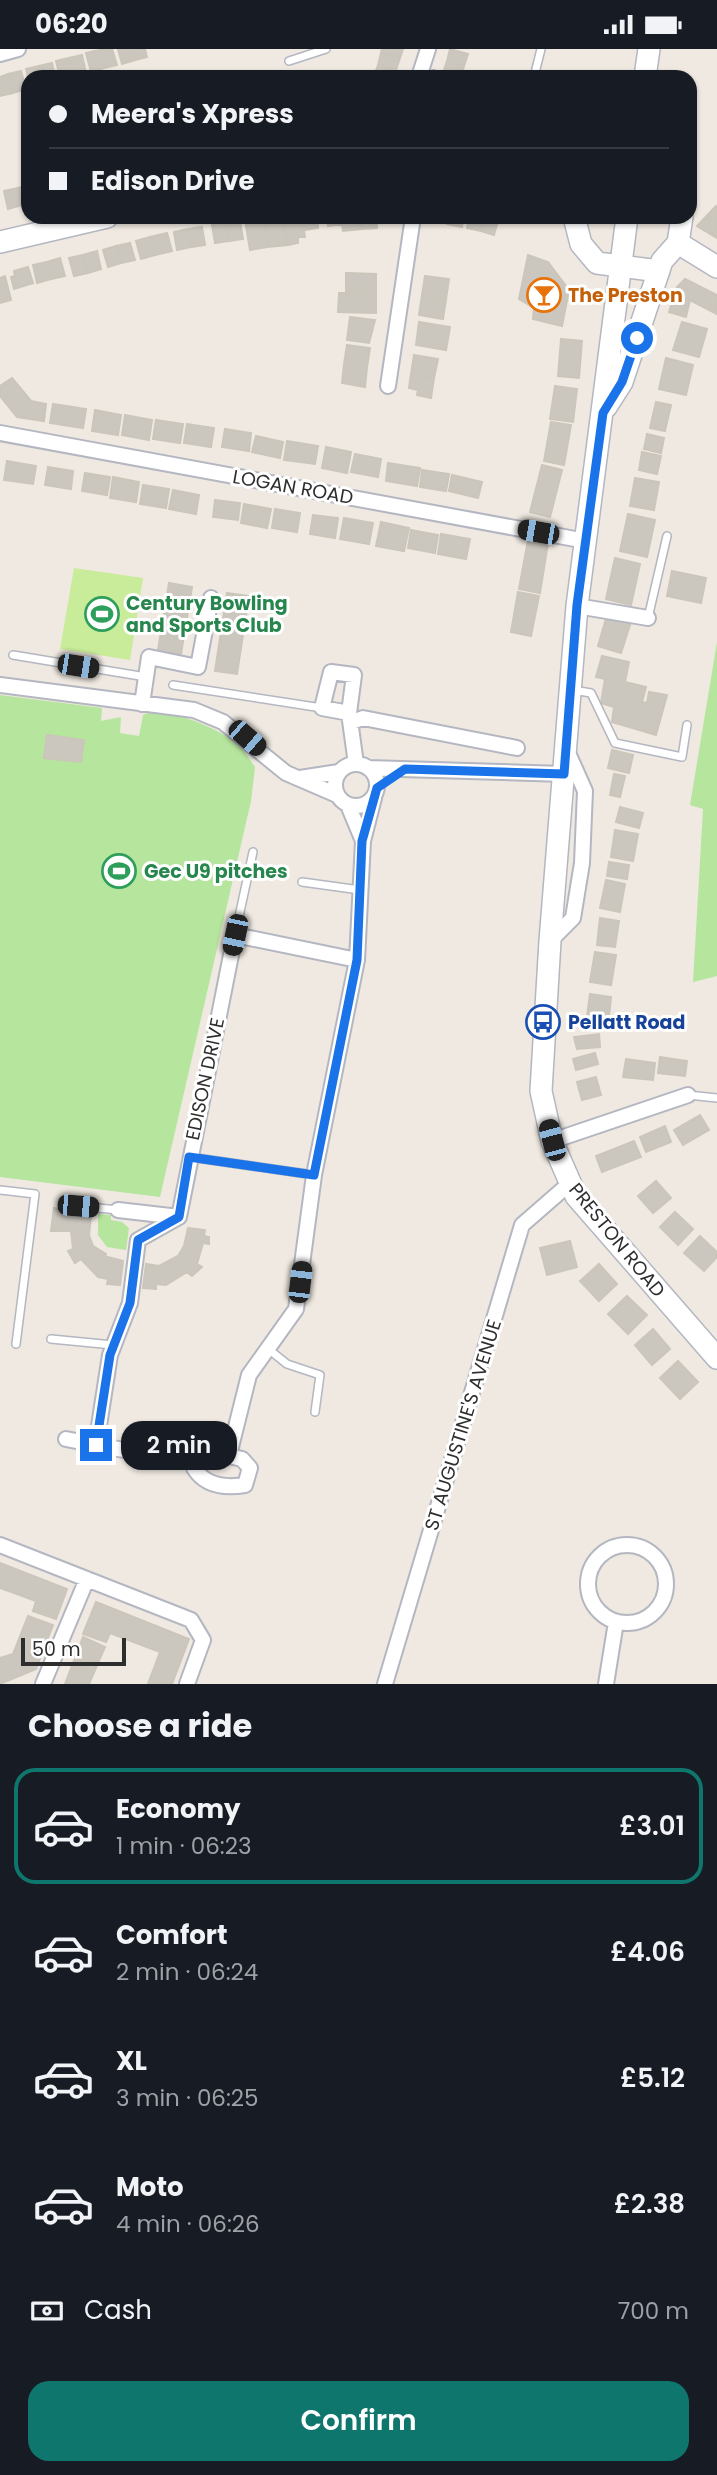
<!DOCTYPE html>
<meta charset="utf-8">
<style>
body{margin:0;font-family:Poppins,sans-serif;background:#242831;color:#f1f3f6;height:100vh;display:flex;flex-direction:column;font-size:26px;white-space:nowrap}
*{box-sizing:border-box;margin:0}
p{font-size:23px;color:#9ea1a6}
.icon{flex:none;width:38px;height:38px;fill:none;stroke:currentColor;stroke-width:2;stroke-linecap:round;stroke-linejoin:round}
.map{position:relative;height:1635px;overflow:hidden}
.details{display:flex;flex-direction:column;background:#171b24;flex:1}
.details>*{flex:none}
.top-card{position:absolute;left:21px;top:21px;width:676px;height:154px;border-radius:21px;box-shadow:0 2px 5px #0004;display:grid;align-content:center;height:154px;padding:0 28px;background:#171b24}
.scale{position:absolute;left:21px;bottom:18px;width:105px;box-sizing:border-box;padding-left:7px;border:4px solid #2e2e2e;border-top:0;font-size:19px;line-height:24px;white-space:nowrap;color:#2e2e2e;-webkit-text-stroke:5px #fff;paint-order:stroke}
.end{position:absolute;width:32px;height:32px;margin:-16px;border:9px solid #1a73e8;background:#fff;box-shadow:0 0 0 4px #fff}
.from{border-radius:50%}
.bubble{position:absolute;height:49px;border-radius:21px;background:#171b24;box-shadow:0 2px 5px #0004;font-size:23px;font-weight:600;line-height:49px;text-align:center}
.car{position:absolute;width:21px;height:42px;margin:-21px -10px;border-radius:9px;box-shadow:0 0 5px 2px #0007;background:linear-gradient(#222 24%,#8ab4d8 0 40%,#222 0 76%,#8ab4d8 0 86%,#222 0)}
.top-card b{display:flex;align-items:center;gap:24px;height:66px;font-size:26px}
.top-card b+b{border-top:2px solid #363941}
.top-card i{width:18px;height:18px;background:#f1f3f6}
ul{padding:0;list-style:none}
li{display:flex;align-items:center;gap:21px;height:116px;margin:0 14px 10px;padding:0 14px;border:4px solid transparent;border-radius:21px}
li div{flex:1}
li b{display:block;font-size:26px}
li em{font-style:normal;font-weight:600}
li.current{border-color:#0f766e}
li>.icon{width:63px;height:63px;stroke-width:1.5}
h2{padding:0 28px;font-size:32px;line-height:84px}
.pay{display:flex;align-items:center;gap:18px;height:77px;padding:0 28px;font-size:26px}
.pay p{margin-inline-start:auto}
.action{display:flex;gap:14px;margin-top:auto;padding:14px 28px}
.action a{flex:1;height:80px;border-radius:21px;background:#0f766e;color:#fff;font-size:28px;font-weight:600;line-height:80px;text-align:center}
.status{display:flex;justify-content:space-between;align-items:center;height:49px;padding:0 35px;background:#171b24;direction:ltr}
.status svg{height:19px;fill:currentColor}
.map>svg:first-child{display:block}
.green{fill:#b6e59e}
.pitch{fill:#c9ec9a}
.building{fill:#cbc7bf;stroke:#cbc5ba;stroke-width:2}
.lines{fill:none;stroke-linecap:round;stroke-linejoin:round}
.lane-casing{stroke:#b4b7c1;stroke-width:10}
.street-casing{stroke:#b4b7c1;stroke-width:18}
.secondary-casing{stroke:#b4b7c1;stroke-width:24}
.lane{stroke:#fff;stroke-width:7}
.street{stroke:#fff;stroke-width:14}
.secondary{stroke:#fff;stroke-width:21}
.route{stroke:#1a73e8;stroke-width:9}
.labels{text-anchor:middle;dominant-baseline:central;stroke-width:6;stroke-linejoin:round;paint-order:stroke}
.food-label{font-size:19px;font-weight:bold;fill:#c56008;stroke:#fff;text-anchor:start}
.street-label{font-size:19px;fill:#2e2e2e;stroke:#fff}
.leisure-label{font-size:19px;font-weight:bold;fill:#27864d;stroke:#fff;text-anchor:start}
.transit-label{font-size:19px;font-weight:bold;fill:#164399;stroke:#fff;text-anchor:start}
</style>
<div class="status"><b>06:20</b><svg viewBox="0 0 49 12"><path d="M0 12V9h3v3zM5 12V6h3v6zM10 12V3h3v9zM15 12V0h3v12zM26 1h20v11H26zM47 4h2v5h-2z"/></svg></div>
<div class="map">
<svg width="717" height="1635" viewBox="0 0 717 1635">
<rect width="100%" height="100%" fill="#efe9e1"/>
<path class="green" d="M717 593V927L693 933 703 760 690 756Z
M0 646 102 659 101 672 121 668 120 684 139 687 143 666C162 655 219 680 235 693 243 699 249 710 255 718L251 752 160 1148 0 1128Z
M98 1165 111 1166V1171L122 1173 129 1179 126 1201 107 1198 98 1186Z"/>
<path class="pitch" d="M74 519 143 529 130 611 60 600Z"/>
<path class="building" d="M112 0 117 16 104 19 99 1Z
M118 0H132L135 11 122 15Z
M132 0H145L147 8 135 11Z
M382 0H403L400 9 381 4Z
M450 0 468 5 464 17 447 12Z
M99 1 104 19 91 23 86 4Z
M381 4 400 9 396 21 378 16Z
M82 6 86 24 74 27 69 9Z
M69 9 74 27 60 28 56 12Z
M447 12 464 17 461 28 443 24Z
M52 14 55 28H42L39 17Z
M378 16 396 21 394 28 374 27Z
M39 17 42 28H28L26 20Z
M21 22 26 40 13 44 8 25Z
M8 25 13 44 0 47V28Z
M28 136V155L22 156 18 139Z
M18 139 22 156 8 160 4 142Z
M716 157 717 158V189L697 177Z
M264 168 268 198 250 201 245 171Z
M264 168H283L288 196 268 198Z
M288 168H302L305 188H298V194L288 196 284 170Z
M302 168H317L318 179 304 181Z
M327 168H341L342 175 328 177Z
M341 168H359L361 180 343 182Z
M362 168H376L377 179 362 180Z
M449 168H464L462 178 447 175Z
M469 168H484L481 182 467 179Z
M484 168H499L494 186 481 182Z
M240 172 243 190 229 192 226 174Z
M226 174 229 192 215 194 212 176Z
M202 178 205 196 191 198 188 180Z
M188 180 191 198 177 201 174 183Z
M167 184 172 202 155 206 150 188Z
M150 188 155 206 141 210 136 192Z
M130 194 135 211 121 214 116 197Z
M116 197 121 214 108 218 103 201Z
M97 202 101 220 88 224 83 206Z
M83 206 88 224 74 227 69 209Z
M528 206 548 213 569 241 562 277 533 270 534 259 519 250Z
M60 209 65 227 51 230 47 213Z
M47 213 51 230 37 234 33 216Z
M28 218 33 234 14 240 11 228 15 227 14 222Z
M346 224 376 225V244H346Z
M5 227 11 251 0 254V229Z
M425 227 449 230 446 250 422 246Z
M685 230 717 246V265L690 251 686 268 669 263 677 238Z
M339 244H376V264L338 263Z
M422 246 446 250 443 270 419 266Z
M350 268 375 271 369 294 347 291Z
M419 273 450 278 446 301 416 296Z
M682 273 707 280 699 308 673 301Z
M561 290 582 292 579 329 558 327Z
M347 296 370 299 367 318 344 315Z
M414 306 438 310 434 329 411 325Z
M666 309 693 316 686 346 659 340Z
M344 315 367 318 365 338 342 334Z
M411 325 434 329 431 349 417 346 418 341 409 339Z
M12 329 31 352 46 355 44 372 17 368 0 347V337Z
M555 337 577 340 573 373 550 370Z
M656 353 671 356 665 382 650 379Z
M53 355 86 360 83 379 50 374Z
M95 361 121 366 118 386 92 382Z
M125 366 152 371 149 391 122 386Z
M156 371 183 375 180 394 153 390Z
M551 373 571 376 564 416 544 412Z
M187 375 214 379 211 398 184 394Z
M225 380 251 384 249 402 222 398Z
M647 385 664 389 661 404 644 400Z
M256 387 283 393 280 409 252 403Z
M287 392 318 397 315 415 284 411Z
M326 398 351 403 347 424 322 419Z
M642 403 661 407 657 425 639 421Z
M355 405 381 410 378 428 351 423Z
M7 412 36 417 33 435 4 431Z
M388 414 420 419 417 437 386 432Z
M542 416 562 421 550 468 530 463Z
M48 418 73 422 71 440 45 436Z
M422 421 449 425 446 442 420 438Z
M85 424 110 428 107 446 82 442Z
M452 426 482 433 478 449 449 442Z
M113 428 139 433 136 453 110 449Z
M635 429 659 433 654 461 630 457Z
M143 436 169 440 166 459 140 455Z
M173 441 199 446 196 465 169 460Z
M215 451 240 454 238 471 213 468Z
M244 455 271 460 267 479 241 474Z
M275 460 300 464 297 483 272 479Z
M628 465 655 471 647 508 620 502Z
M313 466 338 469 335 489 310 485Z
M344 469 373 474 369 495 340 490Z
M381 473 409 479 404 502 376 497Z
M411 481 438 486 435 504 408 499Z
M441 485 470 490 466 510 438 505Z
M528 491 548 494 540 544 519 540Z
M615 509 640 515 631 556 606 550Z
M672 522 706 529 701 554 667 547Z
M169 534 192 538 181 605 158 601Z
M518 543 539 547 531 587 511 583Z
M227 544 249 547 237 625 215 622Z
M607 566 631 573 621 604 598 597Z
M602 607 629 613 625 633 646 638 642 653 647 654 649 643 667 646 656 686 612 673 614 658 601 654 605 630 596 628Z
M47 686 84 691 81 713 44 709Z
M612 701 633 706 629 724 608 719Z
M614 725 625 727 620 748 610 746Z
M620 758 643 764 639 779 616 773Z
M615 781 638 785 633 812 611 808Z
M609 813 629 816 627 830 607 827Z
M606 831 625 835 620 863 600 859Z
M600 869 619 872 615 898 597 896Z
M595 903 616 906 611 936 590 933Z
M590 945 611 948 608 977 586 975Z
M599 985 600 998 577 1000 574 988Z
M595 1004 598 1015 576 1021 573 1010Z
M660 1008 687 1012 685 1027 658 1024Z
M626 1010 655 1014 653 1031 623 1028Z
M596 1028 601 1046 582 1051 577 1033Z
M700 1066 709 1081 683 1096 674 1081Z
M665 1077 671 1093 646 1103 640 1088Z
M634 1092 641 1108 602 1123 596 1107Z
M656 1132 671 1149 653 1164 638 1147Z
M54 1159 91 1167 89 1186 93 1197 106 1205 104 1207 123 1212 120 1236 107 1235 108 1230 98 1228 81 1210 75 1214 68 1202 73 1200 71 1182H51Z
M675 1163 693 1180 678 1196 660 1178Z
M188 1179 205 1181 204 1187 209 1188V1195L203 1194 197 1215 202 1218 192 1227 187 1223 166 1236 156 1235V1240L143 1239 146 1215 159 1217 178 1207 184 1197Z
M700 1187 717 1203V1208L704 1222 684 1204Z
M570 1192 577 1218 547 1226 540 1199Z
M599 1215 617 1235 599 1252 580 1232Z
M627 1247 647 1266 628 1285 608 1265Z
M653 1280 670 1300 652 1316 635 1296Z
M678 1312 698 1333 680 1350 660 1329Z
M0 1514 67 1540 56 1570 33 1562 36 1552 0 1539Z
M96 1553 189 1590 172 1635H148L160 1603 110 1584 106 1593 83 1585Z
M28 1567 53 1576 36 1620 0 1635V1609L13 1605Z
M83 1588 105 1598 89 1635H65Z"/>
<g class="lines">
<g class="lane-casing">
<path id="lane" d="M289 12 326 0
M433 25 442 28
M534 28 541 0
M648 569 667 487
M13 606 146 628
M173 636 322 659
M573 641 591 644 615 694 682 708 687 676
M302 833 360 841
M235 886 253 803
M688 1046 717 1049
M190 1108 314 1126
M0 1141 35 1145 16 1295
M78 1157 118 1161
M51 1290 113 1296
M267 1299 287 1315 320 1326 315 1363"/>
</g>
<g class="street-casing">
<path id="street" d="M0 5 18 0
M419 28 428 0
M388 337 413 168
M0 384 586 492
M577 557 648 569
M0 636 194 661 223 673 286 724 337 746
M142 655 149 608 198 618 211 549
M349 664 322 659 331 623 354 626 349 664 356 715
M352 673 363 669 517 699
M335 736a21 21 0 1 1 42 0a21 21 0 1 1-42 0Z
M368 719 564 725
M300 729 339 723
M348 756 363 792
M550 892 573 869 582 814 585 742 568 704
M552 1092 688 1046
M118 1161 179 1168
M66 1390 96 1396
M124 1401 96 1396 110 1306 130 1254 138 1191 179 1168 235 886 357 911
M216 1404 242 1410 250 1419 245 1436C226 1439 205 1437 194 1419L197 1409Z
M229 1406 249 1326 296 1260 314 1126 357 911 363 792 374 749
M0 1496 191 1571 203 1591 187 1635
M588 1535a39 39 0 1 1 78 0a39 39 0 1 1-78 0Z
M43 1635 87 1530
M385 1635 522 1176 569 1135
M606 1635 616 1573"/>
</g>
<g class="secondary-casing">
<path id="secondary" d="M645 28 649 0
M574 168 581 195 597 214 659 222
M627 168 577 557 550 892 541 1042 552 1092 576 1147 717 1309
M0 193 107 168
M678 194 717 218
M606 358 622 333 662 212 678 194 682 168"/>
</g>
<use href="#lane" class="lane"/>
<use href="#street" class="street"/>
<use href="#secondary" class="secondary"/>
</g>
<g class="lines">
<path class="route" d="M96 1396 110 1306 130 1254 138 1191 179 1168 189 1108 314 1126 357 911 362 792 377 739 405 720 564 725 577 556 603 364 622 333 637 289"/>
</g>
<defs>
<g id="bar-ring" transform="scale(1.75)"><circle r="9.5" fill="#fff" stroke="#e8710a" stroke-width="1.5"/><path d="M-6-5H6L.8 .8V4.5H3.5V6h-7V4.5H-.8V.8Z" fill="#e8710a"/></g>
<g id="stadium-ring" transform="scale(1.75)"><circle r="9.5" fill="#fff" stroke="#2e9e5b" stroke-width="1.5"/><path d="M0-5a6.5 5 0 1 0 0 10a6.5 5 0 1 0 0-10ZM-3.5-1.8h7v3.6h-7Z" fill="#2e9e5b"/></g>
<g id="bus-ring" transform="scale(1.75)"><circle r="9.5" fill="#fff" stroke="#1a4fb4" stroke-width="1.5"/><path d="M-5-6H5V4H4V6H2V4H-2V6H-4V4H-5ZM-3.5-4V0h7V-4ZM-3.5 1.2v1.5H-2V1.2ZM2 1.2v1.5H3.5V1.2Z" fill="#1a4fb4"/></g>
</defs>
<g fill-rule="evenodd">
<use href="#bar-ring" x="544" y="246"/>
<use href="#stadium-ring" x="102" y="565"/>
<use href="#stadium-ring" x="119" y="822"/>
<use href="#bus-ring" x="543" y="973"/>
</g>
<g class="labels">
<g class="food-label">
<text x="568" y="246">The Preston</text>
</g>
<g class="street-label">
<text transform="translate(293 438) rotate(10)">LOGAN ROAD</text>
<text transform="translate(205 1030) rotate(-78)">EDISON DRIVE</text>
<text transform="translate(617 1191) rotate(51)">PRESTON ROAD</text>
<text transform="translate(463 1376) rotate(-73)">ST AUGUSTINE'S AVENUE</text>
</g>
<g class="leisure-label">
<text x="126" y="554">Century Bowling<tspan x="126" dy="22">and Sports Club</tspan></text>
<text x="144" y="822">Gec U9 pitches</text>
</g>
<g class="transit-label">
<text x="568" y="973">Pellatt Road</text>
</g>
</g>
</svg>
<div class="scale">50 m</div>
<i class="end from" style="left:637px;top:289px"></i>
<i class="end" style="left:96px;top:1396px"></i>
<div class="bubble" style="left:121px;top:1372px;width:116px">2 min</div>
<i class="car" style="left:538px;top:483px;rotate:280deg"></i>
<i class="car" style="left:78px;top:617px;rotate:99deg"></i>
<i class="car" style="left:247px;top:689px;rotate:131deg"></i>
<i class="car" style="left:235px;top:886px;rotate:192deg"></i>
<i class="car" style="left:552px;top:1091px;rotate:345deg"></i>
<i class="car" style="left:78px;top:1157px;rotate:95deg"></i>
<i class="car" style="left:300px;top:1233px;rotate:7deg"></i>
<div class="top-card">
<b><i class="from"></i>Meera's Xpress</b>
<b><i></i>Edison Drive</b>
</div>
</div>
<section class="details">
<h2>Choose a ride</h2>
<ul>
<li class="current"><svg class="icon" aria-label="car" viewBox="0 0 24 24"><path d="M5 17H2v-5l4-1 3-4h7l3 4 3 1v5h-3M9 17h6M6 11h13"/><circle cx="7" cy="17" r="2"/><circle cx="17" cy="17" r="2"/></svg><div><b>Economy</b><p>1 min · 06:23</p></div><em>£3.01</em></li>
<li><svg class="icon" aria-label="car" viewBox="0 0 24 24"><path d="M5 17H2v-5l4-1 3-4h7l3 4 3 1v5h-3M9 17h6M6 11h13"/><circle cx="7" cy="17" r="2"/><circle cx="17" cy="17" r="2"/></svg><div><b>Comfort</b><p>2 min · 06:24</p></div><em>£4.06</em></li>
<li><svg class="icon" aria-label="car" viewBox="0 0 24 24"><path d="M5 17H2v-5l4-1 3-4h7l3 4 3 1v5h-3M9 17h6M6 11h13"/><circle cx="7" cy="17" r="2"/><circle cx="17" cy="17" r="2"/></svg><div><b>XL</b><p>3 min · 06:25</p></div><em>£5.12</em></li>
<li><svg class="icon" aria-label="car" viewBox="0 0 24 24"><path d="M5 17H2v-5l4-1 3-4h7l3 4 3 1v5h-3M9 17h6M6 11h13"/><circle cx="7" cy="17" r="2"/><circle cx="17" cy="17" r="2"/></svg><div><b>Moto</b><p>4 min · 06:26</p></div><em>£2.38</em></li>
</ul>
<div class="pay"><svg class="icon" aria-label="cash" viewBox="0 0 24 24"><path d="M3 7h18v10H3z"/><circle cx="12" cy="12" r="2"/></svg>Cash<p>700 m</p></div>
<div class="action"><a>Confirm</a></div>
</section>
